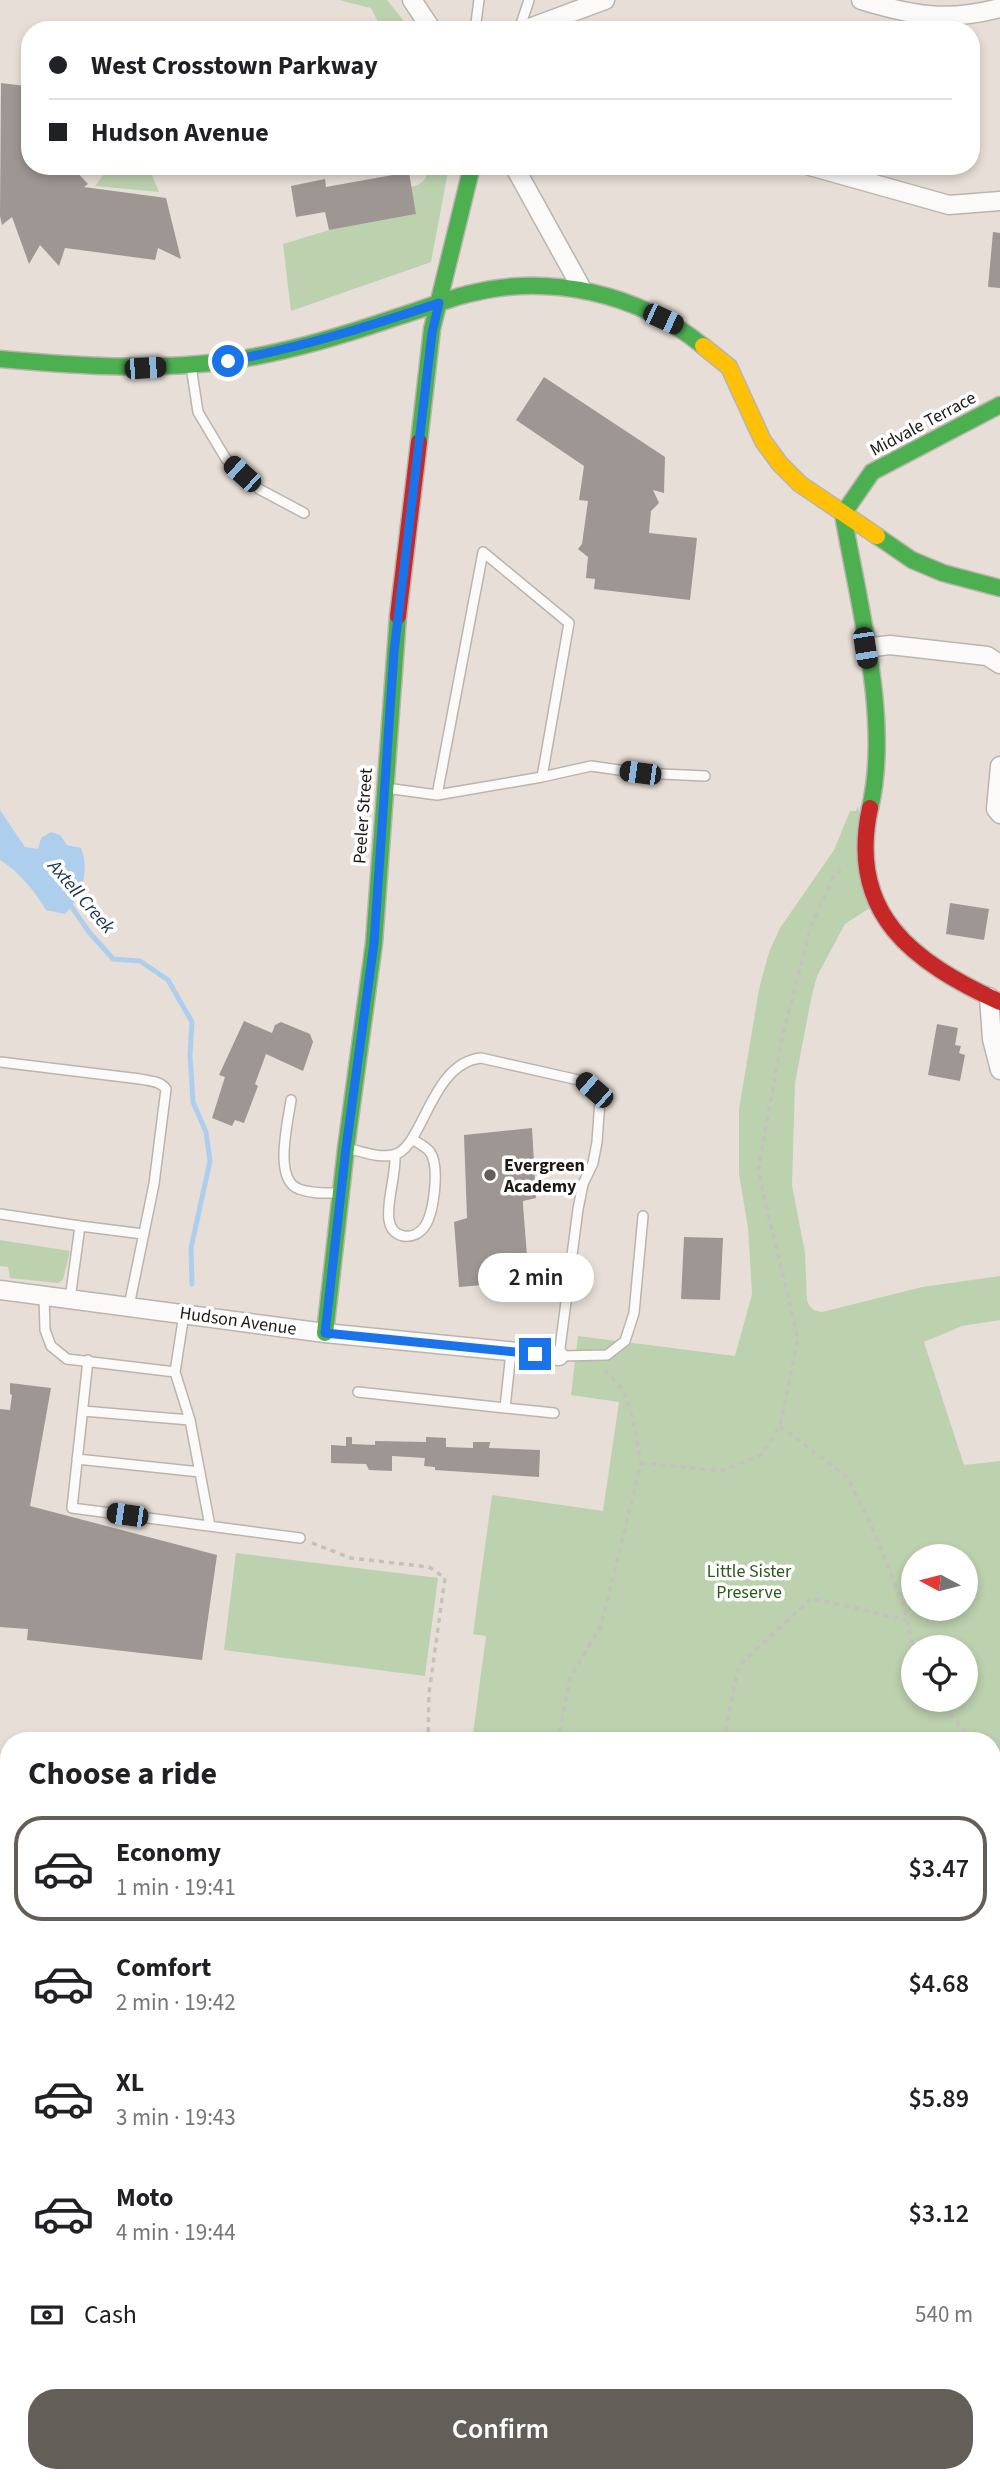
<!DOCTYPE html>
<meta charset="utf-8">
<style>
body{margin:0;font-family:"Source Sans 3",sans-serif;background:#f2f2f2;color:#202124;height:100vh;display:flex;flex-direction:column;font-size:26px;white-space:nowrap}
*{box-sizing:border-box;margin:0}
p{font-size:23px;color:#757577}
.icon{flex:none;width:38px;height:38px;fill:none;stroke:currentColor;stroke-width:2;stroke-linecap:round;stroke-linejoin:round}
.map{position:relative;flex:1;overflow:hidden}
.details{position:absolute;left:0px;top:1732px;width:1001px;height:751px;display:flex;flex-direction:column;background:#fff;border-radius:28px 28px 0 0;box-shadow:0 4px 10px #0003}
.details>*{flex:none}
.hud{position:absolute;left:21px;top:21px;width:959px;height:154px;border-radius:28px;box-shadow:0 4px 10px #0003;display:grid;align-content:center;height:154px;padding:0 28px;background:#fff}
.needle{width:46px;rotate:277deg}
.buttons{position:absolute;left:901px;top:1544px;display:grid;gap:14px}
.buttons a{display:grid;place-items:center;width:77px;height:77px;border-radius:50%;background:#fff;box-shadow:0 4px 10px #0003;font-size:35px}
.end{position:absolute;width:32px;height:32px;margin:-16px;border:9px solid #1a73e8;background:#fff;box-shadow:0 0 0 4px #fff}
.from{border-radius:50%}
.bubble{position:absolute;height:49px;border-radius:24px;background:#fff;box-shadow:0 4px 10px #0003;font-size:23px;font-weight:600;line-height:49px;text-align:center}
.car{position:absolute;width:21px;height:42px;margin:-21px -10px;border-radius:9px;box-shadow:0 0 5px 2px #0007;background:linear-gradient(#222 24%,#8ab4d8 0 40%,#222 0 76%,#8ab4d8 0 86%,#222 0)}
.hud b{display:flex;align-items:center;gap:24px;height:66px;font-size:26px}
.hud b+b{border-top:2px solid #e0e0e0}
.hud i{width:18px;height:18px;background:#202124}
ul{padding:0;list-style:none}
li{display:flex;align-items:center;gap:21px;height:105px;margin:0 14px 10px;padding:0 14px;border:4px solid transparent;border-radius:28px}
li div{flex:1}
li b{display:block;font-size:26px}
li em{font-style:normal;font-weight:600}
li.current{border-color:#645e58}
li>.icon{width:63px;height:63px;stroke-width:1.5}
h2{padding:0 28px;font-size:32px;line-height:84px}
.pay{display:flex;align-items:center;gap:18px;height:77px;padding:0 28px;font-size:26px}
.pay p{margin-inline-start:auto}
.action{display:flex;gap:14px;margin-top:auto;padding:14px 28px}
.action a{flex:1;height:80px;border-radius:28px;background:#645e58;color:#fff;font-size:28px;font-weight:600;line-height:80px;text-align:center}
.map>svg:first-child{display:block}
.green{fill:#bcd1ae;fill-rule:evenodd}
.water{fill:#adcfed}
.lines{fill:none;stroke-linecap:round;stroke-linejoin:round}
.stream{stroke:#adcfed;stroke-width:5}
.building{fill:#9d9692}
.lane-casing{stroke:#bab4ae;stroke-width:12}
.street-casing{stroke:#bab4ae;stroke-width:21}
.fast-casing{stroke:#bab4ae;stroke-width:19}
.slow-casing{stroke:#bab4ae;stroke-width:19}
.jam-casing{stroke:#bab4ae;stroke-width:19}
.path{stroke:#c5c1bf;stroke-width:3.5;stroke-dasharray:5 5;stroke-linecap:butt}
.lane{stroke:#fbfaf9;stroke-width:9}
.street{stroke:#fbfaf9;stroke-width:18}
.fast{stroke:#4caf50;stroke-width:16}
.slow{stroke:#ffc107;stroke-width:16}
.jam{stroke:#c62828;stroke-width:16}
.route{stroke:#1a73e8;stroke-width:9}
.poi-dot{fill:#645e58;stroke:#fff;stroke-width:2.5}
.labels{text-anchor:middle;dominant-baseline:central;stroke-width:7;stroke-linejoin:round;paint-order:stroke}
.street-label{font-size:18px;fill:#1d1813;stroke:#fff}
.poi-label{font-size:18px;font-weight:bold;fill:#1d1813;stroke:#fff;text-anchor:start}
.park-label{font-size:18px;fill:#295a19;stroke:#fff}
.water-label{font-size:19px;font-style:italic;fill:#133047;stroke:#fff}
</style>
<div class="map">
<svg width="1000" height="2482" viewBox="0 0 1000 2482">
<rect width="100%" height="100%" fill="#e7dfd7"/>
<path class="green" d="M339 0H387L411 30H382L371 8Z
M110 166H148L159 192 95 186Z
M427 166H449L431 262 291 311 283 244 329 230 416 214 411 187C423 185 428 179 427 166Z
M858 806 876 904 845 924 817 976 811 999 795 1083 792 1185 805 1253 807 1300C810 1309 814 1311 822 1312L922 1287 1000 1276V1320L962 1326 924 1342 964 1465 1000 1461V2482H171V2474H992V1741H472L486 1636 473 1634 492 1495 603 1511 619 1402 571 1395 578 1336 735 1356 752 1294 748 1228 739 1174V1109L759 989 769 952 780 928 834 850 850 811H856ZM914 1556H966V1608H914ZM914 1647H966V1699H914Z
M0 1240 70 1251 63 1280 58 1283 10 1278 8 1267 0 1266Z
M236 1553 438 1578 425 1676 224 1650Z"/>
<path class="water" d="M0 810 25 847 38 849 41 838 51 832 60 835 67 845 81 848C90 870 82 896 65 914L46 910C34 890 20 873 0 860Z"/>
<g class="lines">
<path class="stream" d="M69 903 89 932 113 959 140 961 168 980 192 1022 190 1055 193 1102 206 1132 210 1161 191 1248 192 1284"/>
</g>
<path class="building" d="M1 83 25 86 24 102 30 103V166H71L88 184 84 187 166 198 181 259 158 248 155 260 65 248 59 266 40 245 29 264 12 217 2 225 0 216Z
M409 172 416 214 329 230 325 212 296 217 291 186 325 179 326 187Z
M993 232 1000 233V288L988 287Z
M544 377 665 457 664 493 653 490 659 503 651 511 649 533 697 538 690 600 594 589 595 579 586 578 588 557 578 549 582 544 588 501 579 500 584 466 516 420Z
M950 903 989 909 984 940 946 934Z
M244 1021 272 1033 275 1025 281 1022 310 1034 313 1042 303 1071 266 1054 255 1084 258 1086 244 1123 235 1120 232 1126 212 1118 225 1077 219 1075Z
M937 1024 958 1028 955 1045 961 1046 959 1053 965 1055 960 1081 928 1075Z
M532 1128 536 1198 523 1201V1205L529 1281 459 1287 454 1222 467 1218 464 1135Z
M684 1237 723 1238 720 1300 681 1299Z
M10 1383 51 1388 30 1506 217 1555 202 1660 27 1640 28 1629 0 1627V1409L10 1410 12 1395 10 1394Z
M346 1437H352V1444L375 1445V1441L426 1442V1437L446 1438V1447L473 1448V1442H490L489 1448 540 1450 539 1477 435 1470V1467L424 1466 425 1458 392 1456V1471L369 1470 366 1464 331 1463V1445L346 1446Z
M0 1878 9 1879V1906L0 1905Z
M0 1911 6 1912V1915H9V1946L0 1944Z
M47 2474H64L63 2482H45Z"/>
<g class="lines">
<g class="lane-casing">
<path id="lane" d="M475 30 479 0
M519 30 529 0
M191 366 198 412 226 459 259 489 304 513
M542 777 591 766 640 773 705 776
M386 788 437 795 542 777 569 623 483 552 437 795
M0 1062 140 1079C149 1081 161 1081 166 1089L154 1184 129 1306
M291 1100C288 1122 273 1180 299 1189 312 1194 326 1193 339 1193
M350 1149C364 1152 378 1158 393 1155 423 1150 430 1063 481 1058L583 1081 594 1090 600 1100 597 1142 593 1163 583 1184 578 1209 559 1356 607 1355 625 1341 634 1313 643 1216
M395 1155C396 1176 386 1203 389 1220 392 1240 415 1241 425 1226 434 1212 440 1166 430 1152 425 1146 418 1143 412 1139
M0 1214 80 1226 70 1299
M80 1226 143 1234
M44 1296 45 1330 51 1346 67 1359 175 1372 184 1314
M88 1360 72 1508 300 1538
M175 1372 190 1420 210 1526
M358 1392 505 1408 511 1352
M505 1408 554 1413
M83 1411 190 1420
M77 1459 200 1472"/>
</g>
<g class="street-casing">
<path id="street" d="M412 0 432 30
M861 0C913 16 947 22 1000 8
M524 30 605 0
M514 166 582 289
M810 166 949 205 1000 201
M865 648 890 645 987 656 1000 664
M1000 766 996 809 1000 814
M989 997 992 1039 1000 1070
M0 1290 325 1333 559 1356
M0 1814 9 1815
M0 2420 9 2355"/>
</g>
<g class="fast-casing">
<path id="fast" d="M0 359C77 366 151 371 228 361 286 353 342 336 397 317 421 310 444 300 468 294 549 273 638 293 703 346
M419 442 432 329 472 166
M877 536 912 560 943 573 1000 588
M870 808C891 720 858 603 843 514L872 472 1000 405
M325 1333 346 1148 374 943 398 616"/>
</g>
<g class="slow-casing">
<path id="slow" d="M703 346 729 367 763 441 780 464 800 484 877 536"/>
</g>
<g class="jam-casing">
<path id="jam" d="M398 616 419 442
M870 808C847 914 913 962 1000 1002"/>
</g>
<path class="path" d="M780 1426 848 1478 872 1527 904 1607 914 1652
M641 1463 721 1471 761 1455 780 1426 798 1338 758 1171 782 1038 811 926 834 876 844 866
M312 1543 351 1558 429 1567 445 1578 429 1693 428 1736 433 1741
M936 1699 974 1741
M558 1741 570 1678 601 1626 641 1463 633 1420 624 1391 604 1369
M723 1741 739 1665 812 1598 906 1620
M992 1798 998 1819 992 1855
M992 1867 997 1881H1000
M992 2212 1000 2214
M992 2366 1000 2367
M226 2474 232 2482
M389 2482 391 2474
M488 2482 490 2474"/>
<use href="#lane" class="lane"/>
<use href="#street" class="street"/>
<use href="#fast" class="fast"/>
<use href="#slow" class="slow"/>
<use href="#jam" class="jam"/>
</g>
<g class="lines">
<path class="route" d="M228 361C303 347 367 327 439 303L432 333 394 652 374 943 346 1148 325 1333 535 1354"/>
</g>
<circle class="poi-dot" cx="490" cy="1175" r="7"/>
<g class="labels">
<g class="street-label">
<text transform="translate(923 424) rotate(-28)">Midvale Terrace</text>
<text transform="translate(363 816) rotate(-86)">Peeler Street</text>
<text transform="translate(238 1321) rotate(8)">Hudson Avenue</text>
</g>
<g class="poi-label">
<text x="504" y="1165">Evergreen<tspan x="504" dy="21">Academy</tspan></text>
</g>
<g class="park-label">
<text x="749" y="1571">Little Sister<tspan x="749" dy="21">Preserve</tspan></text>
</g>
<g class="water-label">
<text transform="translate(81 897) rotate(49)">Axtell Creek</text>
</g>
</g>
</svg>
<div class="buttons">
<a><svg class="needle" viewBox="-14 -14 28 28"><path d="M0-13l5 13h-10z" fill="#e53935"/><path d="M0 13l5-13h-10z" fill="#757577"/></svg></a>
<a><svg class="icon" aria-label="locate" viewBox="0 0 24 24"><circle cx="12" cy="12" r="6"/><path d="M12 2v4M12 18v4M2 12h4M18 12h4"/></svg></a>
</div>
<i class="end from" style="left:228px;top:361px"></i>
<i class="end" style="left:535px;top:1354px"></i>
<div class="bubble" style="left:478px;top:1253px;width:116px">2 min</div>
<i class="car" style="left:663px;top:319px;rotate:115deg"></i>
<i class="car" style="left:145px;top:368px;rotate:86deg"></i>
<i class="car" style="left:242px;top:474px;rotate:312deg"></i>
<i class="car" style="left:865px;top:648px;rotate:171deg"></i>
<i class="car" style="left:640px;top:773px;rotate:278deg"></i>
<i class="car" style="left:594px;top:1090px;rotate:311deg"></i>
<i class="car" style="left:127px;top:1515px;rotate:278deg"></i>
<div class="hud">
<b><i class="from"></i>West Crosstown Parkway</b>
<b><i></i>Hudson Avenue</b>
</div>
<section class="details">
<h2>Choose a ride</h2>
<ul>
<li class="current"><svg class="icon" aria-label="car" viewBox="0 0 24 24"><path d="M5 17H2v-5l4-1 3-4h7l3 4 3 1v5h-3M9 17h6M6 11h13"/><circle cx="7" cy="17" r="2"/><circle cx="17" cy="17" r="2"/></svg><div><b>Economy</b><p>1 min · 19:41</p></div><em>$3.47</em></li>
<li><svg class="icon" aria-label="car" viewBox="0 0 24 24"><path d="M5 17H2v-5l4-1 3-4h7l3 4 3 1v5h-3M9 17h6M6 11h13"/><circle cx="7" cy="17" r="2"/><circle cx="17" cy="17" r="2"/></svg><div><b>Comfort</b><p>2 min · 19:42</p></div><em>$4.68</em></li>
<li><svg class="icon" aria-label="car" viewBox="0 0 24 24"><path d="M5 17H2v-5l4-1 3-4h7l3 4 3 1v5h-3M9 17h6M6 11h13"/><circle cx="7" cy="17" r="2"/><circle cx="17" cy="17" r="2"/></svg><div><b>XL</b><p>3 min · 19:43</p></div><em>$5.89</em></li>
<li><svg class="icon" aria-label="car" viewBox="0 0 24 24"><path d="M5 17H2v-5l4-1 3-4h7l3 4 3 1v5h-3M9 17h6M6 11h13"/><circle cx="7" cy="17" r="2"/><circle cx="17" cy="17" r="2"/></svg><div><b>Moto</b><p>4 min · 19:44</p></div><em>$3.12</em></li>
</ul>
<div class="pay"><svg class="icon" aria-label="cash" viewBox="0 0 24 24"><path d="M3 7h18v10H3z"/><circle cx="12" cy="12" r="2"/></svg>Cash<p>540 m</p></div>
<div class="action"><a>Confirm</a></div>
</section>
</div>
